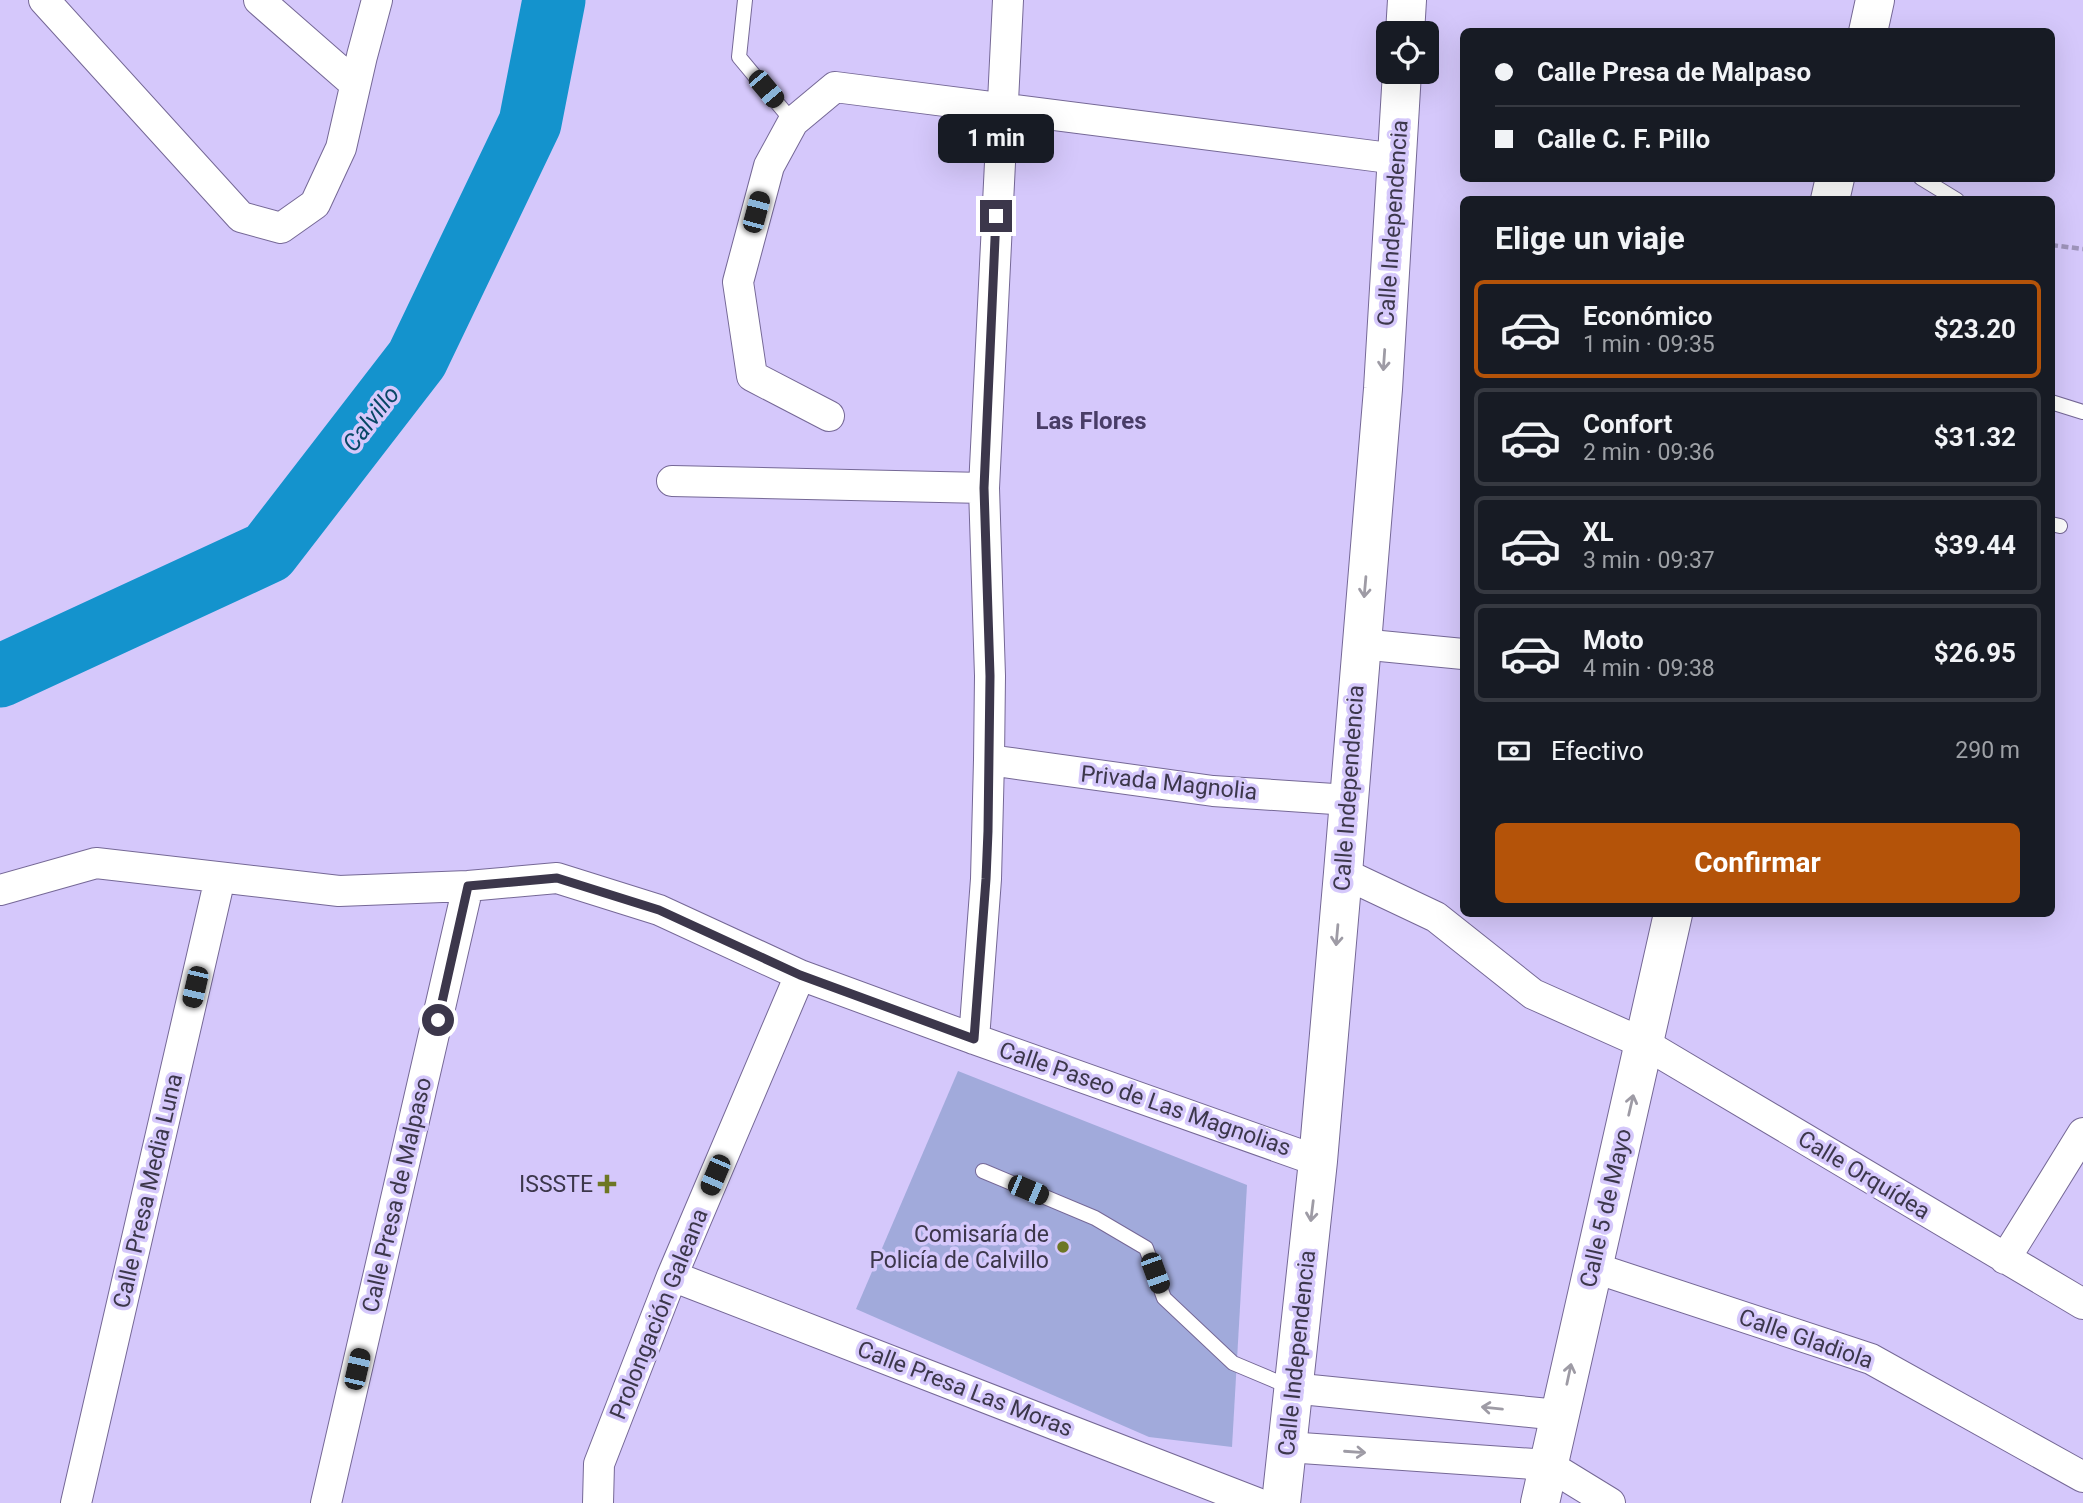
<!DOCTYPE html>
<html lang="es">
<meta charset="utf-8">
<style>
body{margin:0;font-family:Roboto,sans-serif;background:#242831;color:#f1f3f6;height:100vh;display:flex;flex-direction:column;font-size:26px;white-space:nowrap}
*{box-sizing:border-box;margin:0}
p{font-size:23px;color:#9ea1a6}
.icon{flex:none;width:38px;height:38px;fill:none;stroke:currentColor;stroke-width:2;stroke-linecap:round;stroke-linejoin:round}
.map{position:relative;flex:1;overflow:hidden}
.side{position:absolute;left:1460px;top:196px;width:595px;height:721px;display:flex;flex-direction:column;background:#171b24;border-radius:10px;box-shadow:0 7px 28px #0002}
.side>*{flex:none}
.top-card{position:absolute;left:1460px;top:28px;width:595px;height:154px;border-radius:10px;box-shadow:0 7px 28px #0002;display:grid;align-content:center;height:154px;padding:0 35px;background:#171b24}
.buttons{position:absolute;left:1376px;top:21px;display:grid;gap:14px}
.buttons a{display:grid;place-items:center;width:63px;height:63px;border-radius:10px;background:#171b24;box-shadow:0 7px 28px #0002;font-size:35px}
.end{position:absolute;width:32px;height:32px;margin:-16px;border:9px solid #3c374b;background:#fff;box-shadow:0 0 0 4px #fff}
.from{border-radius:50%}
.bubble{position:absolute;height:49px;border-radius:10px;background:#171b24;box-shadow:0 7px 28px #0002;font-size:23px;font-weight:700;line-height:49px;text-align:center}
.car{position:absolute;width:21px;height:42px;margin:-21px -10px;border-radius:9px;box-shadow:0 0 5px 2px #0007;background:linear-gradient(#222 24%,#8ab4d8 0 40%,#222 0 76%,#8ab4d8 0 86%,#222 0)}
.top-card b{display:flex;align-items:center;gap:24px;height:66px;font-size:26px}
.top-card b+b{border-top:2px solid #363941}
.top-card i{width:18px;height:18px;background:#f1f3f6}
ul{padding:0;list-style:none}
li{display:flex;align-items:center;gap:21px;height:98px;margin:0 14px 10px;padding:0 21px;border:4px solid #363941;border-radius:10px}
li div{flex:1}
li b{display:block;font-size:26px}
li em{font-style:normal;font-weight:700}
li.selected{border-color:#b45309}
li>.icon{width:63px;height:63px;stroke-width:1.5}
h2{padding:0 35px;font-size:32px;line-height:84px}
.pay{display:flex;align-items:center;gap:18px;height:77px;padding:0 35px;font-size:26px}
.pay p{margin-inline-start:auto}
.cta{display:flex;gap:14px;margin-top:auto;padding:14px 35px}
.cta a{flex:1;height:80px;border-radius:10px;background:#b45309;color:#fff;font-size:28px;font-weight:700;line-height:80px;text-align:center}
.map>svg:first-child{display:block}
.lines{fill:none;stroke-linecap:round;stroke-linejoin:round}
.river{stroke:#1493cd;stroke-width:63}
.building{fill:#a1aadb}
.service-casing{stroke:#756896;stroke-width:16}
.minor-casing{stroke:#756896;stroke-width:32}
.secondary-casing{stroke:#756896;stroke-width:40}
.path{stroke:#9e94bb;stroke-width:4.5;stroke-dasharray:7 3.5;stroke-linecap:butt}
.service{stroke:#fff;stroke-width:14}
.minor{stroke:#fff;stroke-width:30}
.secondary{stroke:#fff;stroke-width:38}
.oneway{stroke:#9e9ba5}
.route{stroke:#3c374b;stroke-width:9}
.poi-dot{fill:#6d7723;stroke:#d5c8fb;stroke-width:2.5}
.labels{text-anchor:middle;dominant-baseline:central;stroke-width:7;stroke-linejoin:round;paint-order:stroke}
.street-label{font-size:23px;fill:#3c374b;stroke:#d5c8fb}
.poi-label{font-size:23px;fill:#3c374b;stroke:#d5c8fb;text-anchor:end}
.water-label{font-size:24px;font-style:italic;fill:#084766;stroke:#d5c8fb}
.neighbourhood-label{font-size:24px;font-weight:bold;fill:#493d67;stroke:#d5c8fb}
</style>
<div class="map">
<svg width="2083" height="1503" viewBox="0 0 2083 1503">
<rect width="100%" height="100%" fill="#d5c8fb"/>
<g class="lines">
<path class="river" d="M0 676 268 552 417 359 530 123 554 0"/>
</g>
<path class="building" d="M958 1071 1247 1185 1232 1447 1149 1437 856 1309Z"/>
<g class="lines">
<g class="service-casing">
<path id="service" d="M745 0 739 57 793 122
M1921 178 1957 200
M2051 402 2083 412
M2051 524 2060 526
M983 1171 1095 1218 1146 1248 1164 1298 1233 1363 1290 1387"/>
</g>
<g class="minor-casing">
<path id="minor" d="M44 0 241 217 281 228 315 204 341 148 362 56 377 0
M259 0 355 84
M829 416 752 376 738 282 769 166 793 122 835 87 1397 159
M672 481 984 488
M1360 644 1463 654
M989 760 1213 791 1349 800
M1343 873 1436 917 1533 994 1645 1044 2083 1304
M0 890 96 863 339 891 468 886 557 878 659 910 800 975 974 1039 1318 1161
M974 1039 986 879 989 760 990 676 984 488 1008 0
M2005 1259 2083 1133
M1592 1267 1871 1359 2083 1477
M672 1276 1257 1503
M1291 1388 1559 1415
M1287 1447 1548 1465 1610 1503
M76 1503 220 878
M326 1503 468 886
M598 1503 599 1464 672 1276 800 975"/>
</g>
<g class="secondary-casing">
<path id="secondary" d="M1868 32 1875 0
M1405 33 1407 0
M1830 200 1835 178
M1281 1503 1318 1161 1343 873 1383 389 1402 72
M1540 1503 1673 914"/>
</g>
<path class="path" d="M2051 245 2083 249"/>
<use href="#service" class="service"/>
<use href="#minor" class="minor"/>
<use href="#secondary" class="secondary"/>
</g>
<defs><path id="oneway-shaft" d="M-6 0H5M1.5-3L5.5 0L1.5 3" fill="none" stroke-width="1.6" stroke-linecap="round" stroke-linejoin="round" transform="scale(1.75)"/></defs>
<g class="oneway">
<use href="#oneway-shaft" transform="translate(1384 360) rotate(94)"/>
<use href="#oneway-shaft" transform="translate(1365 587) rotate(95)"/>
<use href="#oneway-shaft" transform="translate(1337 935) rotate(95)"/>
<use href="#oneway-shaft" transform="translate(1631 1105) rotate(-77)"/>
<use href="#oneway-shaft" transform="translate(1312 1211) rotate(97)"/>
<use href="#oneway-shaft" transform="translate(1569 1374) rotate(-78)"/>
<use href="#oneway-shaft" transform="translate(1492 1408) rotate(-174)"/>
<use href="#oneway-shaft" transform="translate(1355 1452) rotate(4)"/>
</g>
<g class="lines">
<path class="route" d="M438 1020 468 886 557 878 659 910 800 975 974 1039 986 879 988 831 990 676 984 488 996 216"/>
</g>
<g class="poi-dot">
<path d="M603.5 1173.5h7v7h7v7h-7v7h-7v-7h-7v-7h7z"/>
<circle cx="1063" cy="1247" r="7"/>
</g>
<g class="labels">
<g class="street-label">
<text transform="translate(1393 223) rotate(-86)">Calle Independencia</text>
<text transform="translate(1169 783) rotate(6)">Privada Magnolia</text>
<text transform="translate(1349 788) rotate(-86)">Calle Independencia</text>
<text transform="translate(1145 1099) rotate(19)">Calle Paseo de Las Magnolias</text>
<text transform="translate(1864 1175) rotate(31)">Calle Orquídea</text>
<text transform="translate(148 1191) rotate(-77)">Calle Presa Media Luna</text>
<text transform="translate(397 1195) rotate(-77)">Calle Presa de Malpaso</text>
<text transform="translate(1606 1208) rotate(-77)">Calle 5 de Mayo</text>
<text transform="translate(659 1314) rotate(-68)">Prolongación Galeana</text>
<text transform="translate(1806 1339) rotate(19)">Calle Gladiola</text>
<text transform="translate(1297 1353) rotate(-84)">Calle Independencia</text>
<text transform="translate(965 1389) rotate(21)">Calle Presa Las Moras</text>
</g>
<g class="poi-label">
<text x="593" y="1184">ISSSTE</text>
<text x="1049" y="1234">Comisaría de<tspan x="1049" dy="26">Policía de Calvillo</tspan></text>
</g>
<g class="water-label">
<text transform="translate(371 419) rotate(-52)">Calvillo</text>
</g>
<g class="neighbourhood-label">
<text x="1091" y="421">Las Flores</text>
</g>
</g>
</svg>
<div class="buttons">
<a><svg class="icon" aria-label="locate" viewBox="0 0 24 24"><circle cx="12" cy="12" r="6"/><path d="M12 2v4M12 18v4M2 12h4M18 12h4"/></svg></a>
</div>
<i class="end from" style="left:438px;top:1020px"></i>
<i class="end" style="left:996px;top:216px"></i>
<div class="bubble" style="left:938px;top:114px;width:116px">1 min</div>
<i class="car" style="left:766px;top:89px;rotate:140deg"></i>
<i class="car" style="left:756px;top:212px;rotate:15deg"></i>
<i class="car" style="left:195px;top:987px;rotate:193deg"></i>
<i class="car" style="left:715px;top:1175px;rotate:203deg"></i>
<i class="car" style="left:1028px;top:1190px;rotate:113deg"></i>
<i class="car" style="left:1155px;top:1273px;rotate:160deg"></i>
<i class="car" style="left:357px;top:1369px;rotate:13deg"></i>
<div class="top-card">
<b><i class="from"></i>Calle Presa de Malpaso</b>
<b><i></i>Calle C. F. Pillo</b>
</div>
<section class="side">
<h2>Elige un viaje</h2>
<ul>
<li class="selected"><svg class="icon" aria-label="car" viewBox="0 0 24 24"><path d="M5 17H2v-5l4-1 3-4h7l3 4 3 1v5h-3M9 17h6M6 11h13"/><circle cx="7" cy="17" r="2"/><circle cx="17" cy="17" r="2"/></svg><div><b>Económico</b><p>1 min · 09:35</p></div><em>$23.20</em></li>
<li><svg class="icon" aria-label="car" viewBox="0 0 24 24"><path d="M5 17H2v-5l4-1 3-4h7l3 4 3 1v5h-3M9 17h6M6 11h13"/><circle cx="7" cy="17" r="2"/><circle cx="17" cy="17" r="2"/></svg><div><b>Confort</b><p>2 min · 09:36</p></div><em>$31.32</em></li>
<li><svg class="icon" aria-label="car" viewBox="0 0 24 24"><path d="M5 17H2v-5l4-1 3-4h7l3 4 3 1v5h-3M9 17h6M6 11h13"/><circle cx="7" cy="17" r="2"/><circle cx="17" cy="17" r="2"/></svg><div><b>XL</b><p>3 min · 09:37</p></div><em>$39.44</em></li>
<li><svg class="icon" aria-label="car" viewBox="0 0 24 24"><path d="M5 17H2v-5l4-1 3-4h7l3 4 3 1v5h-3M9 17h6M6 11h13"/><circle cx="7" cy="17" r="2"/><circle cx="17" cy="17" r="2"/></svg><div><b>Moto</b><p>4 min · 09:38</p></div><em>$26.95</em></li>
</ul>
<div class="pay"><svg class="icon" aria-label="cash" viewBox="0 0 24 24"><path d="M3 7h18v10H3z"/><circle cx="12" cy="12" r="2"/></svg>Efectivo<p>290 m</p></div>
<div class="cta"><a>Confirmar</a></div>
</section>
</div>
